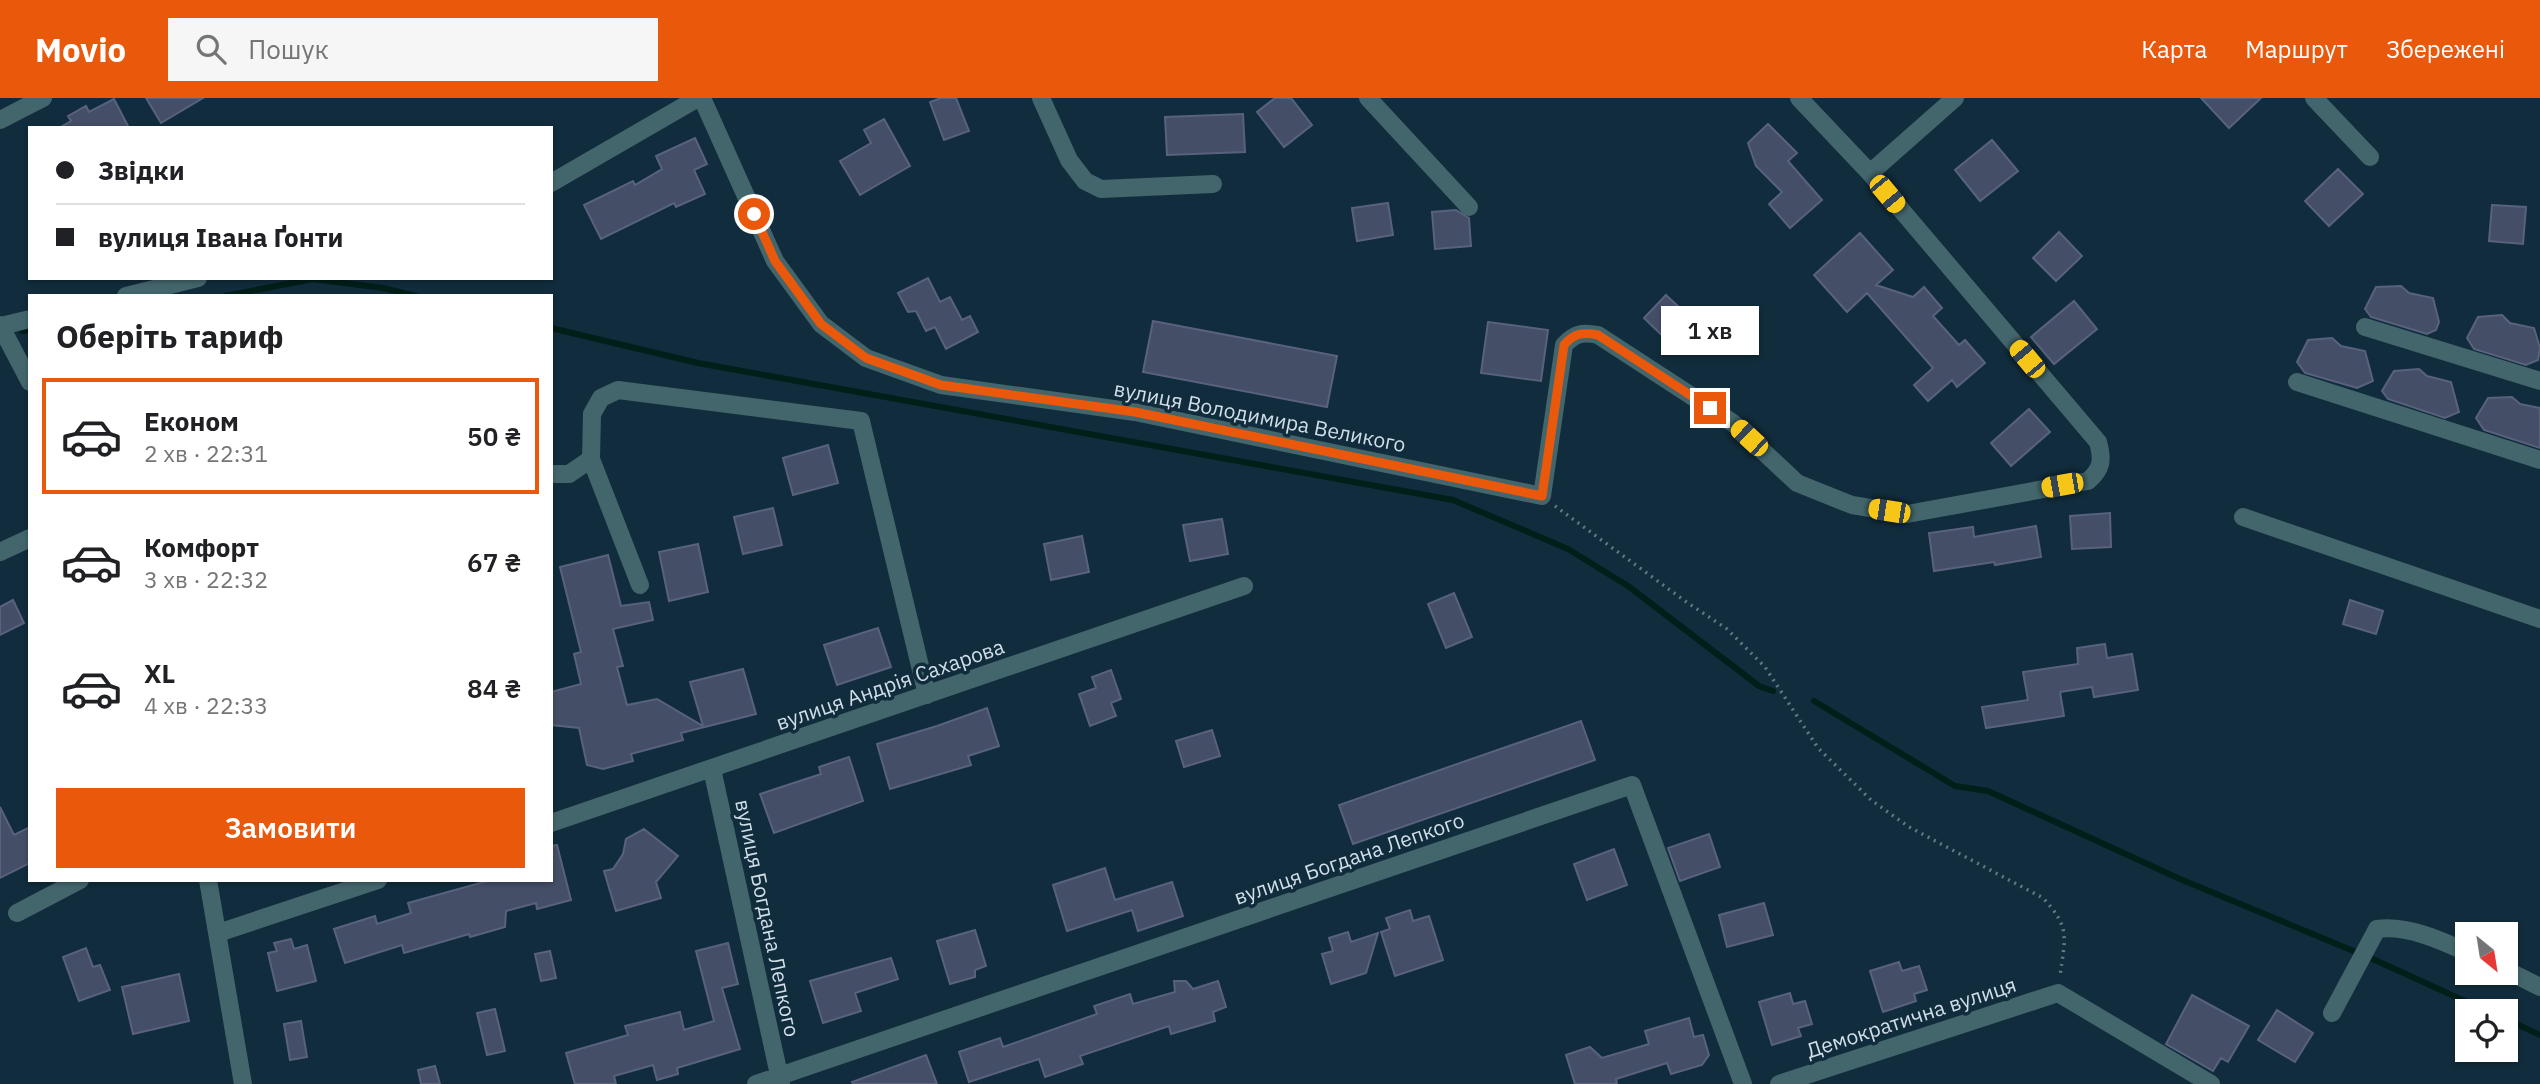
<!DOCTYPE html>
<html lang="uk">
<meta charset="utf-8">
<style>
body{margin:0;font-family:"IBM Plex Sans",sans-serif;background:#f6f6f6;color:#202124;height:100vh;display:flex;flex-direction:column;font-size:26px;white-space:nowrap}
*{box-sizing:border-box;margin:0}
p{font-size:23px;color:#757577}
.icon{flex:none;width:38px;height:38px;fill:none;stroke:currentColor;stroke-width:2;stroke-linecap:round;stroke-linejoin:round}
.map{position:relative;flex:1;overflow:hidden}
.panel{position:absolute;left:28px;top:196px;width:525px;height:588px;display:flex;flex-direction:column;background:#fff;border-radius:0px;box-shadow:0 2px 5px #0004}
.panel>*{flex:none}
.hud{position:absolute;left:28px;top:28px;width:525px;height:154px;border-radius:0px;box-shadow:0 2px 5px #0004;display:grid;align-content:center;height:154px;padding:0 28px;background:#fff}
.needle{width:46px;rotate:150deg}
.controls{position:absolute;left:2455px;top:824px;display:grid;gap:14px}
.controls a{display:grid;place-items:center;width:63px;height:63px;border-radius:0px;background:#fff;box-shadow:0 2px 5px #0004;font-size:35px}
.end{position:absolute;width:32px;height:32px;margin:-16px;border:9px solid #ea580c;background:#fff;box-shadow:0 0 0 4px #fff}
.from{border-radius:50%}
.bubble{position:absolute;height:49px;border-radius:0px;background:#fff;box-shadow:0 2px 5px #0004;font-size:23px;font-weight:600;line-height:49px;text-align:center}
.car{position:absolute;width:21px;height:42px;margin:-21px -10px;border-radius:9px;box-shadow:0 0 5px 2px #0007;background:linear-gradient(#f5c518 24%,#345 0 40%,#f5c518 0 76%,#345 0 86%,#f5c518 0)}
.hud b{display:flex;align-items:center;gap:24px;height:66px;font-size:26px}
.hud b+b{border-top:2px solid #e0e0e0}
.hud i{width:18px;height:18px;background:#202124}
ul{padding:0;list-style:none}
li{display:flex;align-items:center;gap:21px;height:116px;margin:0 14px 10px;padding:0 14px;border:4px solid transparent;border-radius:0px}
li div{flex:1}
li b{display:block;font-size:26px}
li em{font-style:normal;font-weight:600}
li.active{border-color:#ea580c}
li>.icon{width:63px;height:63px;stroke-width:1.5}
h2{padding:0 28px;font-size:32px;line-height:84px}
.cta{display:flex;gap:14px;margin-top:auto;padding:14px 28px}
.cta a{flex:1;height:80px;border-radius:0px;background:#ea580c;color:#fff;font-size:28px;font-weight:600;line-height:80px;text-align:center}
header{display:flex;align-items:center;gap:42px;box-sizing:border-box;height:98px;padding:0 35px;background:#ea580c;color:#fff}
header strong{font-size:33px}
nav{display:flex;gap:38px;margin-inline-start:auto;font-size:24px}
.search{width:490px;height:63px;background:#f6f6f6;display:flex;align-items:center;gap:18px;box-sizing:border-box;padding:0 24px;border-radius:0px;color:#757577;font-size:26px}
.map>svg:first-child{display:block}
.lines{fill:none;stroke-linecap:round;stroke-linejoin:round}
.stream{stroke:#011e18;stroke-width:6}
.building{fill:#444e67;stroke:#58627d;stroke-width:2}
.path{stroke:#637886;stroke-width:3.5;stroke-dasharray:2 5;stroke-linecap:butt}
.minor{stroke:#43666c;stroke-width:18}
.route{stroke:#ea580c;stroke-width:9}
.labels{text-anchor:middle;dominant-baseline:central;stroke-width:7;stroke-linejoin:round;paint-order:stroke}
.street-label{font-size:21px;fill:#cfdee9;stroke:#112c3c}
</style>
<header>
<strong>Movio</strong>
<div class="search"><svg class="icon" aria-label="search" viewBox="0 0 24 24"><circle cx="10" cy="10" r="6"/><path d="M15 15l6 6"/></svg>Пошук</div>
<nav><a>Карта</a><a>Маршрут</a><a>Збережені</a></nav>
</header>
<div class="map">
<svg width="2540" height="986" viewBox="0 0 2540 986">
<rect width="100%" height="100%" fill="#112c3c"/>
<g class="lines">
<path class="stream" d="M225 198 313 181 383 190 416 198
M551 230 698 265 1453 402 1568 451 1628 488 1759 588 1773 593
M22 233 30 232
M1814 603 1955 688 1988 693 2180 781 2375 862 2489 914
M2506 921 2540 937"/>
</g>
<path class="building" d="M146 0H203L161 25Z
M941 0H956L969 33 944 42 930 4Z
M1275 0H1291L1312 27 1284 49 1257 14Z
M2201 0H2261L2229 30Z
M114 1 129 30H59L71 23 68 18 86 8 89 14Z
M1243 16 1245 54 1167 57 1165 19Z
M884 21 910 68 860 97 840 63 871 45 864 32Z
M1768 26 1797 55 1788 63 1822 102 1790 130 1769 106 1782 94 1756 68 1748 45Z
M695 40 707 66 694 72 705 96 676 109 674 105 601 141 584 107 633 83 635 87 662 71 656 58Z
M1992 42 2018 73 1980 103 1955 72Z
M2338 71 2363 96 2329 128 2305 103Z
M1388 105 1393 137 1357 143 1352 110Z
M2492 107 2526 109 2523 146 2489 143Z
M1456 112 1469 120 1471 148 1435 151 1432 114Z
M2059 134 2082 158 2056 183 2033 160Z
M1860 135 1893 172 1876 187 1913 199 1924 189 1942 210 1933 218 1959 247 1965 242 1985 265 1957 289 1952 282 1928 303 1914 287 1933 270 1867 195 1847 214 1814 177Z
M928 180 940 204 950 199 962 222 970 218 978 234 946 251 935 229 926 233 916 213 908 214 898 195Z
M2401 188 2409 195 2433 200 2439 224 2436 232 2427 236 2371 219 2365 211 2376 189Z
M1666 197 1695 224 1672 247 1644 220Z
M2074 203 2097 231 2054 266 2031 239Z
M2502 217 2510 225 2534 230 2540 250 2538 262 2526 267 2474 251 2467 240 2478 219Z
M1153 223 1337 258 1327 309 1143 274Z
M1488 224 1548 232 1541 283 1481 275Z
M2332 240 2341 248 2365 253 2373 283 2357 290 2305 275 2297 264 2308 242Z
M2419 271 2427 278 2451 284 2459 314 2445 320 2388 301 2382 293 2394 273Z
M2512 299 2520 306 2540 310V350L2484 332 2476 320 2488 300Z
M2029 311 2050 334 2011 368 1991 345Z
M828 347 838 385 793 397 783 360Z
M773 410 782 447 743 456 734 419Z
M2110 415 2111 449 2072 451 2070 418Z
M1222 421 1228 456 1190 463 1183 427Z
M2036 428 2041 459 1995 467 1994 464 1934 473 1929 435 1973 429 1974 439Z
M1082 438 1089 474 1051 482 1044 446Z
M698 446 708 494 669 503 659 454Z
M608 457 621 508 649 504 653 522 613 531 623 568 617 569 627 607 657 601 703 628 690 584 743 571 756 616 681 635 683 642 631 656 633 663 603 671 587 667 579 630 551 627V594L581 586 574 556 581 554 560 469Z
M1454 495 1472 539 1446 550 1428 506Z
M13 502 24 525 0 537V509Z
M2350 502 2383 513 2376 536 2343 526Z
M878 530 891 569 837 587 824 547Z
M2105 546 2107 560 2132 556 2138 592 2094 599 2092 589 2060 594 2064 618 1986 630 1982 609 2028 602 2023 574 2078 566 2077 550Z
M1111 572 1121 601 1111 605 1116 618 1090 628 1079 596 1096 590 1092 579Z
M987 610 999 648 968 658 971 667 890 691 877 646 937 628Z
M1581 623 1595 662 1353 746 1339 707Z
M1212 632 1220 658 1184 669 1176 643Z
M849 659 863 703 774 735 760 696 821 676 819 669Z
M0 709 14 737 30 729V765L0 780Z
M644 731 678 758 656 784 661 800 616 813 604 773 613 771 623 756 626 741Z
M1709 736 1720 769 1680 783 1668 750Z
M557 747 571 802 537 811 536 805 506 813 505 829 470 839 469 836 404 855 402 847 345 865 334 831 375 818 377 826 411 815 408 805 491 782H551V748Z
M1614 751 1627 787 1587 802 1574 766Z
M1105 770 1115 802 1172 784 1183 818 1138 833 1132 812 1067 833 1053 787Z
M1764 805 1773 837 1727 849 1719 817Z
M1410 812 1413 823 1429 818 1443 862 1395 878 1381 834 1390 831 1386 820Z
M975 832 986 868 975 872V879L950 886 937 843Z
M1348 834 1351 844 1378 835 1366 875 1331 886 1322 856 1333 853 1329 840Z
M291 841 294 851 307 847 316 883 277 893 268 855 277 853 274 845Z
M728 845 738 886 722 890 740 951 677 970 678 976 657 982 653 967 614 978 616 986H575L566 955 628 937 625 928 680 914 684 932 714 923 696 853Z
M86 850 93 869 100 867 110 892 79 903 63 859Z
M550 853 556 880 541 883 535 856Z
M891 860 898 881 855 895 861 913 823 925 810 883Z
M1899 864 1902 873 1919 868 1927 892 1914 896 1916 903 1883 914 1870 873Z
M179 876 189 923 133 936 122 889Z
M1174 883H1186L1193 891 1218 883 1226 909 1213 914 1215 923 1171 936 1169 928 1080 958 1083 966 1045 979 1039 961 969 984 959 954 1000 940 1003 949 1097 916 1094 908 1130 896 1133 906 1175 894Z
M1790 895 1793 906 1805 903 1812 926 1798 930 1801 938 1772 947 1759 904Z
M2192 897 2249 928 2228 964 2221 960 2213 973 2166 946Z
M495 911 505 953 487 957 477 915Z
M2277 912 2313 935 2295 964 2258 942Z
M1689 920 1694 939 1703 937 1709 957 1702 967 1671 976 1667 965 1616 981 1617 986H1575L1566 957 1590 949 1602 960 1649 946 1645 933Z
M301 923 307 959 290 962 284 926Z
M926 957 937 986H853L852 984Z
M435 968 440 986H421L418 972Z"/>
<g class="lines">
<path class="path" d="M1555 408 1685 503 1727 531 1765 569 1818 650 1871 702 1909 729 2043 800C2071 830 2065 840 2060 878"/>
<path class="minor" d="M702 0 775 163 821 226 866 260 941 287 1135 314 1542 398 1564 247C1575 235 1583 234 1598 237L1733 325 1797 385 1852 407 1907 416 2088 383C2102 371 2103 362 2098 344L1870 75 1799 0
M1041 0 1069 62 1085 83 1101 91 1213 86
M1368 0 1469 109
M2314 0 2370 59
M0 22 43 0
M1870 75 1955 0
M551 85 698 0
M126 198 198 180
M0 227 30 284
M1 228 30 221
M2365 229 2540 283
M2297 284 2540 362
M591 361 640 487
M551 376H569L591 361 592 316 601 300 618 292 861 323 927 597
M2243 419 2540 521
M0 454 30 440
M712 671 781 986
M551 725 1244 488
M208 782 243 986
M17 815 80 782
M218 835 378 782
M2506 872 2540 889
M2332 915 2377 831C2407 827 2441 842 2468 855
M756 986 1632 687 1743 986
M1779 986 2058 895 2211 986"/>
</g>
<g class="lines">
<path class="route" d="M754 116 775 163 821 226 866 260 941 287 1135 314 1542 398 1564 247C1574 235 1583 234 1598 237L1710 310"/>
</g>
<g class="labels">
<g class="street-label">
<text transform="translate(1260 318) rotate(11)">вулиця Володимира Великого</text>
<text transform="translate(890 586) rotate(-19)">вулиця Андрія Сахарова</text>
<text transform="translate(1349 760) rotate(-19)">вулиця Богдана Лепкого</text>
<text transform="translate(768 820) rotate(78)">вулиця Богдана Лепкого</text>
<text transform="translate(1911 919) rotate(-18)">Демократична вулиця</text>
</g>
</g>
</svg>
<div class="controls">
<a><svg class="needle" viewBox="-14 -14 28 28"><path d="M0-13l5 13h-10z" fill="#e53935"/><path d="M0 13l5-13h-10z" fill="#757577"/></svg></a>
<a><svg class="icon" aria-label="locate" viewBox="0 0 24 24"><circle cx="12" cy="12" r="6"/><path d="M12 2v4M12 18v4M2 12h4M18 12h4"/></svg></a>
</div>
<i class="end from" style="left:754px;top:116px"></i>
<i class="end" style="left:1710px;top:310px"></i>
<div class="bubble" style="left:1661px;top:208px;width:98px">1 хв</div>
<i class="car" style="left:1887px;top:96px;rotate:140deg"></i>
<i class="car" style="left:2027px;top:261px;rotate:320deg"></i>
<i class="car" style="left:1749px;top:340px;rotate:313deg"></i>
<i class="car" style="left:2062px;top:387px;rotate:260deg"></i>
<i class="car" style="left:1889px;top:413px;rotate:279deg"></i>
<div class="hud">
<b><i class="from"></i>Звідки</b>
<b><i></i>вулиця Івана Ґонти</b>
</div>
<section class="panel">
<h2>Оберіть тариф</h2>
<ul>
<li class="active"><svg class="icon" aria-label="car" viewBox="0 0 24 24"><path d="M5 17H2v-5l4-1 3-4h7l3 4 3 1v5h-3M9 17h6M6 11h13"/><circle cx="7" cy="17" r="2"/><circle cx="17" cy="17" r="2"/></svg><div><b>Економ</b><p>2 хв · 22:31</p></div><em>50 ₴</em></li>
<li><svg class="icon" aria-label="car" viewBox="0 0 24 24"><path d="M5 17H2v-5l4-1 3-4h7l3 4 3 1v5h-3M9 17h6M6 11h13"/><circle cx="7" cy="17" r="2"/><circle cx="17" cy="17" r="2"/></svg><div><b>Комфорт</b><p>3 хв · 22:32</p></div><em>67 ₴</em></li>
<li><svg class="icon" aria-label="car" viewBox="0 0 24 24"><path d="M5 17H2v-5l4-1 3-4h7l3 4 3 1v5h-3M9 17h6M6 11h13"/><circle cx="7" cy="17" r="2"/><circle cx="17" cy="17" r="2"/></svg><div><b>XL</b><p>4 хв · 22:33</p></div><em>84 ₴</em></li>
</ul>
<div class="cta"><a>Замовити</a></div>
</section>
</div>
